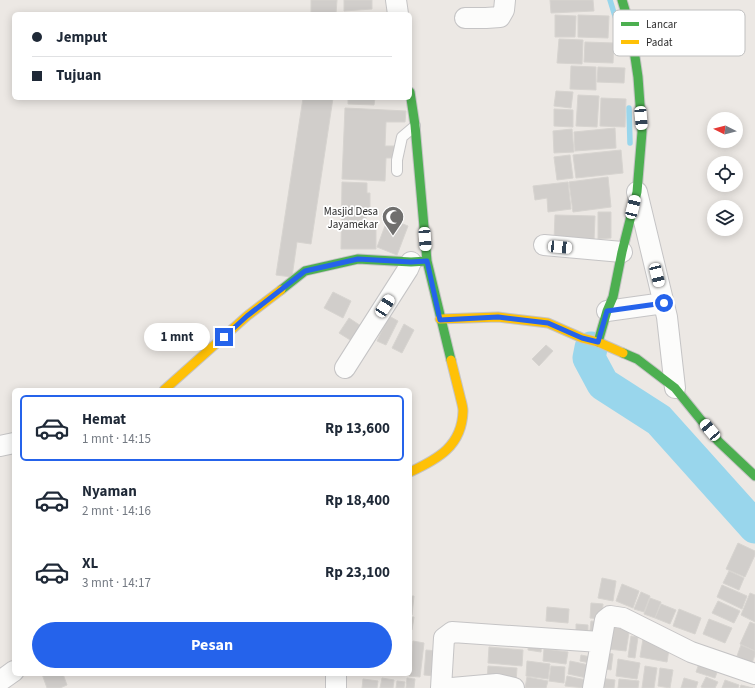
<!DOCTYPE html>
<html lang="id">
<meta charset="utf-8">
<style>
body{margin:0;font-family:"Source Sans 3",sans-serif;background:#f2f2f3;color:#1f2937;height:100vh;display:flex;flex-direction:column;font-size:15px;white-space:nowrap}
*{box-sizing:border-box;margin:0}
p{font-size:13px;color:#747a83}
.icon{flex:none;width:22px;height:22px;fill:none;stroke:currentColor;stroke-width:2;stroke-linecap:round;stroke-linejoin:round}
.map{position:relative;flex:1;overflow:hidden}
.drawer{position:absolute;left:12px;top:388px;width:400px;height:288px;display:flex;flex-direction:column;background:#fff;border-radius:6px;box-shadow:0 2px 10px #0003}
.drawer>*{flex:none}
.guide{position:absolute;left:12px;top:12px;width:400px;height:88px;border-radius:6px;box-shadow:0 2px 10px #0003;display:grid;align-content:center;height:88px;padding:0 20px;background:#fff}
.needle{width:26px;rotate:276deg}
.fabs{position:absolute;left:707px;top:112px;display:grid;gap:8px}
.fabs a{display:grid;place-items:center;width:36px;height:36px;border-radius:50%;background:#fff;box-shadow:0 2px 10px #0003;font-size:20px}
.end{position:absolute;width:18px;height:18px;margin:-9px;border:5px solid #2563eb;background:#fff;box-shadow:0 0 0 2px #fff}
.from{border-radius:50%}
.bubble{position:absolute;height:28px;border-radius:14px;background:#fff;box-shadow:0 2px 10px #0003;font-size:13px;font-weight:700;line-height:28px;text-align:center}
.car{position:absolute;width:12px;height:24px;margin:-12px -6px;border-radius:5px;box-shadow:0 0 3px 1px #0007;background:linear-gradient(#fff 24%,#345 0 40%,#fff 0 76%,#345 0 86%,#fff 0)}
.guide b{display:flex;align-items:center;gap:14px;height:38px;font-size:15px}
.guide b+b{border-top:1px solid #e0e1e3}
.guide i{width:10px;height:10px;background:#1f2937}
ul{padding:7px 0 0;list-style:none}
li{display:flex;align-items:center;gap:12px;height:66px;margin:0 8px 6px;padding:0 12px;border:2px solid transparent;border-radius:6px}
li div{flex:1}
li b{display:block;font-size:15px}
li em{font-style:normal;font-weight:700}
li.on{border-color:#2563eb}
li>.icon{width:36px;height:36px;stroke-width:1.5}
.button{display:flex;gap:8px;margin-top:auto;padding:8px 20px}
.button a{flex:1;height:46px;border-radius:24px;background:#2563eb;color:#fff;font-size:16px;font-weight:700;line-height:46px;text-align:center}
.map>svg:first-child{display:block}
.lines{fill:none;stroke-linecap:round;stroke-linejoin:round}
.stream{stroke:#99d6ec;stroke-width:5.5}
.river{stroke:#99d6ec;stroke-width:33}
.building{fill:#d1cecb;stroke:#d7d4d0}
.lane-casing{stroke:#c5c4c5;stroke-width:12}
.street-casing{stroke:#c5c4c5;stroke-width:22}
.fast-casing{stroke:#c5c4c5;stroke-width:11}
.slow-casing{stroke:#c5c4c5;stroke-width:11}
.lane{stroke:#fcfcfb;stroke-width:10}
.street{stroke:#fcfcfb;stroke-width:20}
.fast{stroke:#4caf50;stroke-width:9}
.slow{stroke:#ffc107;stroke-width:9}
.route{stroke:#2563eb;stroke-width:5}
.labels{text-anchor:middle;dominant-baseline:central;stroke-width:3.5;stroke-linejoin:round;paint-order:stroke}
.poi-label{font-size:11px;fill:#2e2e2e;stroke:#fff;text-anchor:end}
.key{fill:#fff;stroke:#c0c0c0;stroke-width:1}
.key-label{font-size:11px;fill:#2e2e2e}
</style>
<div class="map">
<svg width="755" height="688" viewBox="0 0 755 688">
<rect width="100%" height="100%" fill="#ece8e4"/>
<g class="lines">
<path class="stream" d="M610 0 623 42
M629 108 630 143"/>
<path class="river" d="M591 348 589 358 603 384 659 420 755 527"/>
</g>
<path class="building" d="M311 0H337L336 14H311Z
M344 0H372V9L344 11Z
M550 0H593L594 11 551 13Z
M555 15 576 16 575 37H555Z
M578 15 609 16 608 38 578 37Z
M559 39 583 40 582 64 557 63Z
M585 42 614 43 613 63 584 62Z
M571 66 596 67V90L570 89Z
M598 67 625 68 624 83 597 82Z
M556 91 573 92 571 108 554 106Z
M578 95 599 96 597 127 576 126Z
M303 98H333L311 244 297 242 292 277 276 275Z
M348 98H375L374 105 348 104Z
M601 98 626 99 625 127 600 126Z
M345 108 406 111 405 122H386L385 146H395L394 158H386L385 181 342 179Z
M554 109 573 110V127L554 126Z
M615 128 616 148 575 151 574 132Z
M572 129 574 152 554 153 553 131Z
M621 150 623 173 576 178 573 155Z
M570 155 573 178 557 180 554 157Z
M608 177 611 207 573 212 569 182Z
M342 182 367 183V193H370V209H366V226L376 227V249H341Z
M568 182 571 209 548 212 547 198 535 200 533 186Z
M598 212H611V238L598 239Z
M555 215 595 216 594 241 554 240Z
M388 218 408 226 397 255 377 247Z
M333 292 351 301 343 318 324 308Z
M389 316 398 321 386 345 377 341Z
M349 318 364 328 355 343 339 333Z
M404 324 414 330 402 353 392 348Z
M546 345 553 351 539 366 532 359Z
M738 543 755 551V555L745 577 726 569Z
M729 571 744 578 739 590 723 583Z
M602 578 616 581 613 601 598 598Z
M622 584 639 591 633 608 616 601Z
M722 585 747 596 742 609 717 597Z
M641 592 650 596 644 612 634 609Z
M750 593 755 595V622L741 615Z
M410 596H414L412 615 410 614Z
M650 598 661 602 655 618 644 614Z
M718 601 740 611 734 623 712 613Z
M591 603 603 604 602 619 590 618Z
M661 604 676 610 670 624 655 618Z
M547 607 569 609 568 623 546 621Z
M679 609 701 618 695 634 673 626Z
M410 617H414L412 630H410Z
M709 619 732 628 725 643 703 634Z
M591 621 600 622 589 639Z
M750 622 755 624V651L740 644Z
M612 623 630 626 626 651 608 649Z
M576 624 588 625V634L576 633Z
M631 636 638 637 635 658 628 657Z
M529 638 542 640 541 652 528 650Z
M643 639 670 643 667 662 640 657Z
M413 641 424 643 420 677 409 676 410 674Z
M741 645 755 651V655L752 663 737 656Z
M489 647 523 650 522 666 488 663Z
M544 649 568 652 566 664 543 661Z
M426 650 438 651 435 676 424 675Z
M602 652 613 654 611 670 600 668Z
M581 655 591 657 590 663 580 661Z
M701 658 720 664 715 678 696 672Z
M618 659 640 663 637 679 616 676Z
M527 661 550 664 548 679 526 676Z
M570 661 589 665 587 678 568 674Z
M488 666 517 668 516 682 487 680Z
M551 666 565 667 564 683 549 681Z
M645 666 657 668 654 688H642Z
M660 668 673 670 670 688 658 686Z
M42 674H63L67 685 60 688H47Z
M567 676 586 680 585 688 565 686Z
M527 677 548 681 546 688H525Z
M706 677 718 682 715 688H704L701 687Z
M382 678 394 680 393 688H380Z
M407 678 415 679 414 688H406Z
M599 678 615 680 614 688H597Z
M684 678 698 682 696 688H681Z
M363 679 378 681 377 688H362Z
M619 679 639 681 638 688H618Z
M725 680 739 685 738 688H722Z
M397 681 405 682 404 688H396Z
M741 685 753 688H740Z"/>
<g class="lines">
<g class="lane-casing">
<path id="lane" d="M397 171V160L402 137 415 126"/>
</g>
<g class="street-casing">
<path id="street" d="M396 0 398 14
M465 18H486L500 17 504 10 505 0
M637 192 667 317 675 388
M544 245 622 252
M607 311 664 303
M345 368 408 269 411 262
M0 446 14 443
M0 681 14 671
M336 688V674
M441 688 444 638 452 632 600 642
M452 688 497 684 514 688
M593 688 605 620 610 616 623 618 691 652 755 674"/>
</g>
<g class="fast-casing">
<path id="fast" d="M410 92 415 125 427 261 451 360
M281 290 305 271 358 259 411 262 427 261
M598 342 607 311 613 297 622 252 637 192 642 132 638 77 631 30 622 0
M623 353 637 359 675 388 718 441 755 476"/>
</g>
<g class="slow-casing">
<path id="slow" d="M440 319 498 317 548 323 582 338 598 342 623 353
M164 390 247 316 281 290
M410 472C438 459 462 446 463 411 463 406 461 401 460 396 457 384 454 372 451 360"/>
</g>
<use href="#lane" class="lane"/>
<use href="#street" class="street"/>
<use href="#fast" class="fast"/>
<use href="#slow" class="slow"/>
</g>
<g class="lines">
<path class="route" d="M224 337 247 316 305 271 358 259 411 262 427 261 440 320 498 317 548 323 582 338 598 342 607 311 664 303"/>
</g>
<defs>
<g id="mosque-pin" transform="scale(1.15)"><path d="M0 17L-7.5 6A9.5 9.5 0 1 1 7.5 6Z" fill="#706f6e" stroke="#fff"/><path d="M3.5-4.9A6 6 0 1 0 3.5 4.9A5 5 0 1 1 3.5-4.9Z" fill="#fff"/></g>
</defs>
<g fill-rule="evenodd">
<use href="#mosque-pin" x="393" y="217"/>
</g>
<g class="labels">
<g class="poi-label">
<text x="378" y="211">Masjid Desa<tspan x="378" dy="13">Jayamekar</tspan></text>
</g>
</g>
<rect x="613" y="10" width="132" height="46" rx="6" class="key"/>
<rect x="621" y="22" width="18" height="4" fill="#4caf50"/>
<rect x="621" y="40" width="18" height="4" fill="#ffc107"/>
<g class="key-label">
<text x="646" y="28">Lancar</text>
<text x="646" y="46">Padat</text>
</g>
</svg>
<div class="fabs">
<a><svg class="needle" viewBox="-14 -14 28 28"><path d="M0-13l5 13h-10z" fill="#e53935"/><path d="M0 13l5-13h-10z" fill="#747a83"/></svg></a>
<a><svg class="icon" aria-label="locate" viewBox="0 0 24 24"><circle cx="12" cy="12" r="6"/><path d="M12 2v4M12 18v4M2 12h4M18 12h4"/></svg></a>
<a><svg class="icon" aria-label="layers" viewBox="0 0 24 24"><path d="M12 4l9 5-9 5-9-5zM3 14l9 5 9-5"/></svg></a>
</div>
<i class="end from" style="left:664px;top:303px"></i>
<i class="end" style="left:224px;top:337px"></i>
<div class="bubble" style="left:144px;top:323px;width:66px">1 mnt</div>
<i class="car" style="left:641px;top:118px;rotate:175deg"></i>
<i class="car" style="left:633px;top:207px;rotate:14deg"></i>
<i class="car" style="left:425px;top:239px;rotate:176deg"></i>
<i class="car" style="left:560px;top:247px;rotate:95deg"></i>
<i class="car" style="left:657px;top:275px;rotate:166deg"></i>
<i class="car" style="left:385px;top:306px;rotate:33deg"></i>
<i class="car" style="left:710px;top:430px;rotate:320deg"></i>
<div class="guide">
<b><i class="from"></i>Jemput</b>
<b><i></i>Tujuan</b>
</div>
<section class="drawer">
<ul>
<li class="on"><svg class="icon" aria-label="car" viewBox="0 0 24 24"><path d="M5 17H2v-5l4-1 3-4h7l3 4 3 1v5h-3M9 17h6M6 11h13"/><circle cx="7" cy="17" r="2"/><circle cx="17" cy="17" r="2"/></svg><div><b>Hemat</b><p>1 mnt · 14:15</p></div><em>Rp 13,600</em></li>
<li><svg class="icon" aria-label="car" viewBox="0 0 24 24"><path d="M5 17H2v-5l4-1 3-4h7l3 4 3 1v5h-3M9 17h6M6 11h13"/><circle cx="7" cy="17" r="2"/><circle cx="17" cy="17" r="2"/></svg><div><b>Nyaman</b><p>2 mnt · 14:16</p></div><em>Rp 18,400</em></li>
<li><svg class="icon" aria-label="car" viewBox="0 0 24 24"><path d="M5 17H2v-5l4-1 3-4h7l3 4 3 1v5h-3M9 17h6M6 11h13"/><circle cx="7" cy="17" r="2"/><circle cx="17" cy="17" r="2"/></svg><div><b>XL</b><p>3 mnt · 14:17</p></div><em>Rp 23,100</em></li>
</ul>
<div class="button"><a>Pesan</a></div>
</section>
</div>
